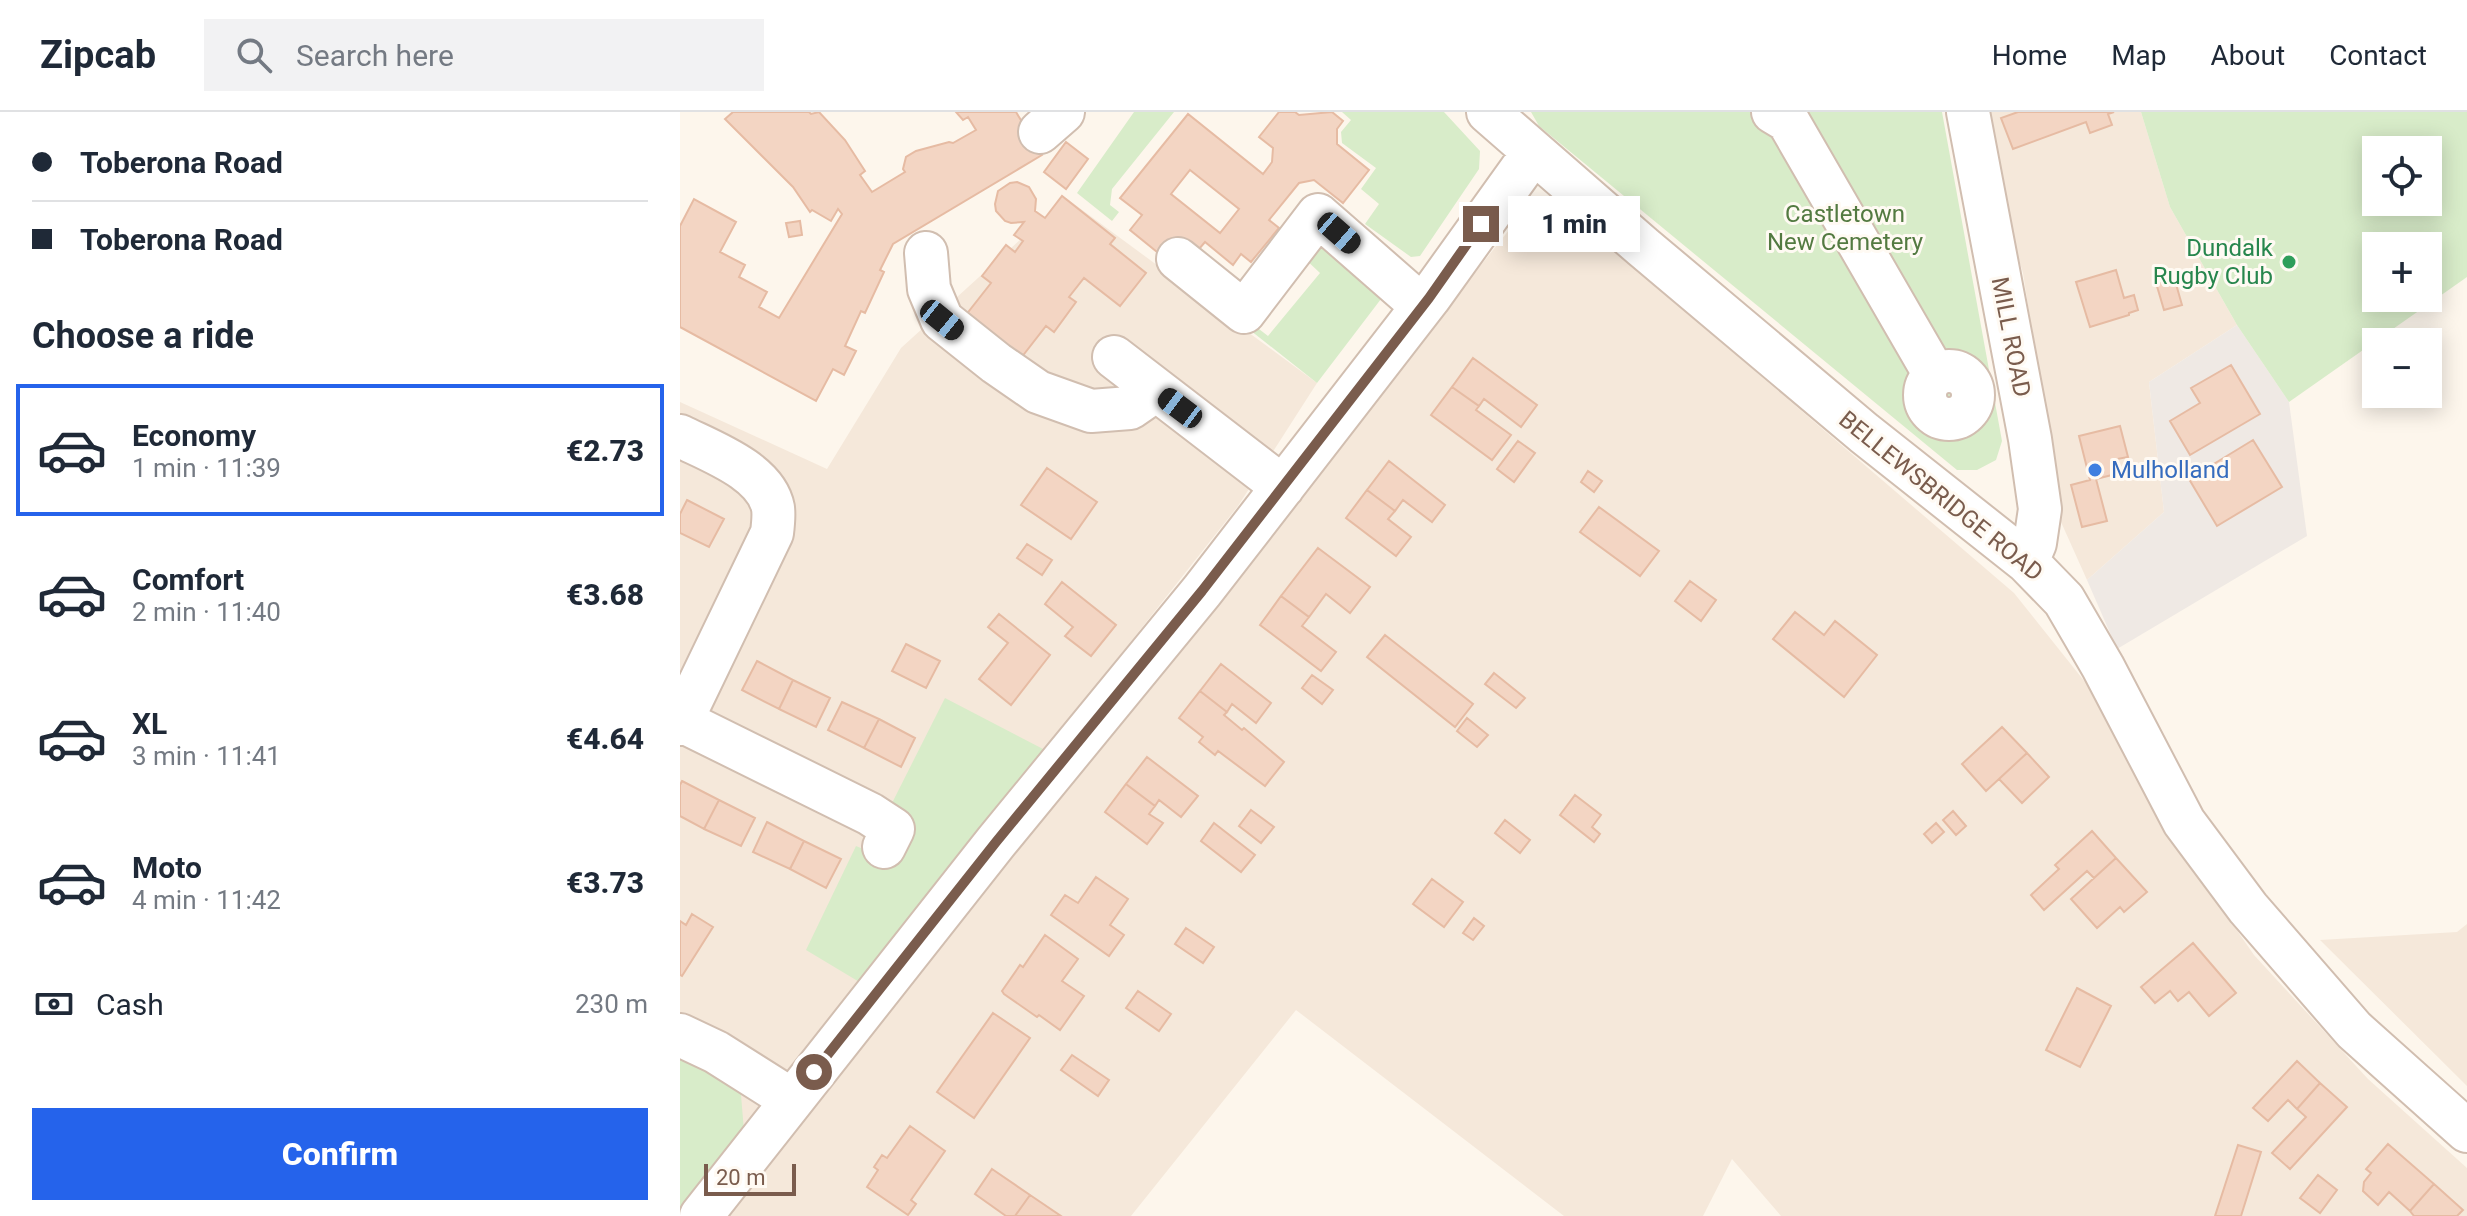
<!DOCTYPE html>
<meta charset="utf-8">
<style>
body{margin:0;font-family:Roboto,sans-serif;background:#f2f2f3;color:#1f2937;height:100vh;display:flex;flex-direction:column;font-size:30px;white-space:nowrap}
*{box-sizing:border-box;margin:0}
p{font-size:26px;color:#747a83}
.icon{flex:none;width:44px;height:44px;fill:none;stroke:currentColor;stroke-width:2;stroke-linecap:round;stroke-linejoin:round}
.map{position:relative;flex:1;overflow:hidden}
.details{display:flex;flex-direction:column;background:#fff;width:680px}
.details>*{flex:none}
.top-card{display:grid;align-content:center;height:176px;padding:0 32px;background:#fff}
.buttons{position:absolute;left:1682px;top:24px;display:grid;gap:16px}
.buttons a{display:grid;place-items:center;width:80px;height:80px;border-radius:0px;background:#fff;box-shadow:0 4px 20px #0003;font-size:40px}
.scale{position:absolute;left:24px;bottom:20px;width:92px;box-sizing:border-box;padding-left:8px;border:4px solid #7a5c4d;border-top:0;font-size:22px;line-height:28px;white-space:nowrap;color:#7a5c4d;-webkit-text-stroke:6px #fffaf3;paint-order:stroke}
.end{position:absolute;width:36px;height:36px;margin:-18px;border:10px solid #7a5c4d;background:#fff;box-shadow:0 0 0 4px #fff}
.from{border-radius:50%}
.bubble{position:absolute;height:56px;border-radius:0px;background:#fff;box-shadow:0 4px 20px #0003;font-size:26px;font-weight:800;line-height:56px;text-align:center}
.car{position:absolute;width:24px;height:48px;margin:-24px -12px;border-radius:10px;box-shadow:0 0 6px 2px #0007;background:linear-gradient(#222 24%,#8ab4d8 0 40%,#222 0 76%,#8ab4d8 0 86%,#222 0)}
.top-card b{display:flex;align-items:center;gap:28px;height:76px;font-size:30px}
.top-card b+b{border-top:2px solid #e0e1e3}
.top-card i{width:20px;height:20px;background:#1f2937}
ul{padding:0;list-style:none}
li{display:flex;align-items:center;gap:24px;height:132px;margin:0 16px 12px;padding:0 16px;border:4px solid transparent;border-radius:0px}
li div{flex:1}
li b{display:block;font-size:30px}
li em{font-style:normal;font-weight:800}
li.current{border-color:#2563eb}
li>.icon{width:72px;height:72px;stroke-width:1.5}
h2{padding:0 32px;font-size:36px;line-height:96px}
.pay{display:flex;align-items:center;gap:20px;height:88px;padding:0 32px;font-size:30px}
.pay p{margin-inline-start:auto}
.primary-button{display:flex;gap:16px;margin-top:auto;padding:16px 32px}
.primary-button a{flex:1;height:92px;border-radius:0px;background:#2563eb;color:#fff;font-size:32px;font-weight:800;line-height:92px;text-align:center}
header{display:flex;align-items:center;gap:48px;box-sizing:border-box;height:112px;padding:0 40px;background:#fff;border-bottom:2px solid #e0e1e3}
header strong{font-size:38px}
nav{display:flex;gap:44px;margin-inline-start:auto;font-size:28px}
.search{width:560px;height:72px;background:#f2f2f3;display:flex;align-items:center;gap:20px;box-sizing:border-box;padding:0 28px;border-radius:0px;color:#747a83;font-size:30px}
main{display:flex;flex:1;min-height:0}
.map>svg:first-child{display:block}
.residential{fill:#f5e8da}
.industrial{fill:#efe9e4}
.green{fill:#d8ecc9;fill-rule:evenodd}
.building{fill:#f3d5c3;stroke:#e6bba3;stroke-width:2;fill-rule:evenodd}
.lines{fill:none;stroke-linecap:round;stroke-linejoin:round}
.minor-casing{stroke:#d1beb0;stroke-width:46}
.minor{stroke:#fff;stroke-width:42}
.route{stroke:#7a5c4d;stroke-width:10}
.leisure-dot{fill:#2e9e5b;stroke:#fffaf3;stroke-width:3}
.shop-dot{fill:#3f7fe0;stroke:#fffaf3;stroke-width:3}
.labels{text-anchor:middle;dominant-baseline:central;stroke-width:6;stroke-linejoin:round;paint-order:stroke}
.park-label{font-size:24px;fill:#537a41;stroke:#fffaf3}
.leisure-label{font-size:24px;fill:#27864d;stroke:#fffaf3;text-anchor:end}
.street-label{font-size:24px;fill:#7a5c4d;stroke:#fffaf3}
.shop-label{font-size:24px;fill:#366cbe;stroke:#fffaf3;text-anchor:start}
</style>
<header>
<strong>Zipcab</strong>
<div class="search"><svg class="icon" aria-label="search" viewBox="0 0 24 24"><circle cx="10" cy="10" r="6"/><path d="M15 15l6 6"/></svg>Search here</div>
<nav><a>Home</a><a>Map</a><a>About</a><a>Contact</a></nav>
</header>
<main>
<section class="details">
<div class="top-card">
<b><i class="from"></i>Toberona Road</b>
<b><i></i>Toberona Road</b>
</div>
<h2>Choose a ride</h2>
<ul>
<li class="current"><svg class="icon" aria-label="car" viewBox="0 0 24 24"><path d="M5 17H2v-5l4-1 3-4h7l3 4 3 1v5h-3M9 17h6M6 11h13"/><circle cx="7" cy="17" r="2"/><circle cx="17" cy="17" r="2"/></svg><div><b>Economy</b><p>1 min · 11:39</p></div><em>€2.73</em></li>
<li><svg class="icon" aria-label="car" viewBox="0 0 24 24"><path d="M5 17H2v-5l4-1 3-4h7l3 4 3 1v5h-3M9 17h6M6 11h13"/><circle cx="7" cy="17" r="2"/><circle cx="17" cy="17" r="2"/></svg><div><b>Comfort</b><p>2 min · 11:40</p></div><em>€3.68</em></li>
<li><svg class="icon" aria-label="car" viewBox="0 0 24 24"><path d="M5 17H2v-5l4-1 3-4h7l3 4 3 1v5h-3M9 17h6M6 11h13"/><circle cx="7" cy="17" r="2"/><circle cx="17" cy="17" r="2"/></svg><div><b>XL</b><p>3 min · 11:41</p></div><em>€4.64</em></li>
<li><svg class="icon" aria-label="car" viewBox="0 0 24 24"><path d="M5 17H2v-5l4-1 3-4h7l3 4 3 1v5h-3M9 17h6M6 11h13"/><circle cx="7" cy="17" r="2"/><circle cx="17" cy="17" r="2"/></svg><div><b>Moto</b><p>4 min · 11:42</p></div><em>€3.73</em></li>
</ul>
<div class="pay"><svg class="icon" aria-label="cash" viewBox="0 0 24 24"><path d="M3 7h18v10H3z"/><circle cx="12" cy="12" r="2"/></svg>Cash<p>230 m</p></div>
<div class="primary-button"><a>Confirm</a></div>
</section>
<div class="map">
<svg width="1787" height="1104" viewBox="0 0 1787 1104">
<rect width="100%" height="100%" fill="#fdf6ec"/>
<path class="residential" d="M1300 0H1461L1490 95 1557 213 1469 270 1484 400 1407 468 1381 410 1343 161 1307 42Z
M386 86 637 271 558 394 0 1100V290L147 357 221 236Z
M849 93 887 98 1334 481 1413 580 1490 722 1574 843 1688 967 1787 1056V1104H1101L1052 1047 1023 1104H884L616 898 451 1104H40Z
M1787 812V974L1640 828 1777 820Z"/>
<path class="industrial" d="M1557 213 1609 290 1627 424 1437 537 1407 468 1484 400 1469 270Z"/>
<path class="green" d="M454 0H494L432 77 430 93 439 100 432 109 397 81Z
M662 0H764L800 39 799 57 740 144 731 145 685 112 699 92 681 77 696 56 662 31 661 20 671 8Z
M851 0H1262L1322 329 1316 348 1297 358H1277L859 14Z
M1461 0H1787V165L1609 290 1557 213 1490 95ZM1696 38H1748V90H1696ZM1696 134H1748V186H1696Z
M649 135 694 175 701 187 637 271 527 184 531 180 588 224 640 161 623 145 629 137Z
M265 586 365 638 181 871 126 838 176 734 210 748 233 706 210 695Z
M0 940 60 971 64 1019 0 1100Z"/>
<path class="building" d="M53 0H129L131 2 139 0 165 28 185 59 180 63 192 80 225 60 223 57 226 45 236 39 269 30 273 31 296 18 288 5 283 8 276 0H336L362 43 213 132 200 158 204 160 185 201 181 199 165 234 176 239 164 263 153 257 136 289 0 215V114L14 87 56 110 40 140 65 153 59 165 87 180 79 195 99 206 162 102 158 97 151 109 132 98 130 100 113 75 45 7Z
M599 0H615L619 3 652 0 663 9 657 17V32L689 58 663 91 634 68 619 71 589 108 599 116 571 150 561 142 553 153 525 130 513 144H482L450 118 462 103 440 86 508 2 583 62 592 50 593 36 579 25ZM510 58 559 97 540 121 491 82Z
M1338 0H1434L1428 2 1432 13 1410 21 1406 10 1333 37 1321 6Z
M386 30 408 47 386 77 364 60Z
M337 70 349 75 356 87 355 99 365 106 382 84 435 126 430 132 466 161 440 194 404 166 389 185 396 190 374 220 366 214 341 246 282 208 311 171 302 164 326 133 335 140 343 129 334 123 344 110 331 111 325 109 316 99 315 92 318 79 330 71Z
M120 109 122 123 109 125 106 111Z
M1436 158 1444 186 1454 183 1458 198 1449 201V203L1410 215 1396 170Z
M1494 165 1502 193 1484 198 1476 171Z
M793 246 857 293 841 315 804 287 799 294 772 275Z
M1551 253 1580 302 1510 343 1490 309 1520 291 1511 276Z
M772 275 799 294 796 298 831 323 812 348 751 303Z
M1440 314 1448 345 1437 347 1440 361 1416 367 1427 409 1402 415 1391 373 1410 368 1399 324Z
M1573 328 1602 375 1537 414 1509 367Z
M838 329 855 341 834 370 817 357Z
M709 349 765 393 752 410 723 388 715 399 687 378Z
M367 356 417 390 391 427 341 393Z
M908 359 922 369 914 380 901 370Z
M687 378 715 399 708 407 731 425 716 444 666 406Z
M7 388 44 407 29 435 0 421V402Z
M919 395 979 439 960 464 900 420Z
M347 432 372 448 362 463 337 446Z
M638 436 690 475 670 501 646 482 629 505 601 484Z
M1010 469 1036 488 1021 509 995 489Z
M382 470 436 513 411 544 385 524 393 515 365 492Z
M601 484 629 505 622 514 656 540 641 559 580 513Z
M1115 500 1144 523 1155 509 1197 543 1164 585 1093 527Z
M319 502 370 543 331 593 299 567 328 531 308 515Z
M705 523 793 592 775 615 687 545Z
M226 532 260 549 246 576 212 559Z
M77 549 113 568 99 597 62 578Z
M541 552 591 591 576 611 552 592 547 600 520 579Z
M814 561 845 586 836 596 805 572Z
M632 563 653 578 642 592 622 576Z
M113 568 150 586 136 615 99 597Z
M520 579 547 600 544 603 562 618 564 616 604 650 585 674 538 639 535 643 519 630 523 625 499 606Z
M162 590 199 607 184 636 148 618Z
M787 606 808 623 797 635 777 619Z
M199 607 235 626 221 655 184 636Z
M1322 615 1347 641 1306 679 1282 652Z
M1347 641 1369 665 1342 691 1319 667Z
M467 645 518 684 501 705 479 688 475 694 446 672Z
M2 669 39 688 24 717 0 704V673Z
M446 672 475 694 469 702 483 711 467 732 425 700Z
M895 683 921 703 912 715 920 722 914 730 880 703Z
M39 688 75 706 61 734 24 717Z
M571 698 594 715 581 731 559 714Z
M1273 699 1286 714 1276 723 1263 708Z
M825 708 850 728 840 741 815 721Z
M87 710 124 729 110 757 73 740Z
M534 711 575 743 561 760 521 729Z
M1256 711 1264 720 1252 731 1244 722Z
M1412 719 1436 746 1414 766 1407 759 1364 798 1351 783 1379 757 1375 753Z
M124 729 161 747 146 776 110 757Z
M1436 746 1467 780 1444 800 1440 795 1417 816 1391 787Z
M416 765 448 787 430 813 444 823 429 844 371 803 385 783 398 791Z
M752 767 783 790 764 815 733 792Z
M12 802 33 815 2 864 0 863V809L6 813Z
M794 806 804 814 793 828 783 821Z
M506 816 534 835 523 851 495 832Z
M365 823 398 847 382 869 404 884 380 918 359 903 357 905 324 882 322 879 340 853 343 855Z
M1513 831 1556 881 1529 904 1509 880 1498 889 1490 879 1475 891 1461 875Z
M1397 876 1431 894 1400 955 1366 938Z
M458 879 491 902 479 919 446 896Z
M313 901 350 926 294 1006 257 980Z
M392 943 429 968 418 984 381 958Z
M1617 949 1640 971 1617 997 1608 988 1588 1009 1573 996Z
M1640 971 1667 995 1610 1057 1592 1041 1626 1005 1617 997Z
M230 1014 265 1039 231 1088 236 1092 228 1103 187 1075 198 1058 194 1055 202 1043 207 1046Z
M1708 1032 1754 1072 1730 1099 1709 1080 1698 1093 1683 1079 1684 1070 1691 1061 1686 1057Z
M1558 1033 1581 1040 1561 1104H1535Z
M312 1057 350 1083 335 1104H326L295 1082Z
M1638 1063 1657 1078 1640 1101 1620 1086Z
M1754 1072 1783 1098 1777 1104H1734L1730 1099Z
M350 1083 381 1104H335Z"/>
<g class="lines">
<g class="minor-casing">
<path id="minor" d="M808 0 963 135 1184 321 1347 450 1384 488 1423 555 1504 710 1568 796 1674 918 1787 1019
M1093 0 1108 9 1255 263
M1288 0 1350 327 1360 397 1355 431 1347 450
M360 20 383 0
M246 141 249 177 262 208 316 251 358 280 411 299 450 296 476 278
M498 147 564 200 638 103 742 194
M434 245 603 375
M1245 283a24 24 0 1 1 48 0a24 24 0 1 1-48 0Z
M0 324C30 339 86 359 93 396 94 403 93 413 92 421L0 612
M2 609 190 702 213 717 204 735
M0 923 36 940 112 988
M21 1104 316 730 522 479 749 186 853 41"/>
</g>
<use href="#minor" class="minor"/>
</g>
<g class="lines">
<path class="route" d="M134 960 316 730 522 479 749 186 801 112"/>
</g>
<circle class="leisure-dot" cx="1609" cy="150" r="8"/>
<circle class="shop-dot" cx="1415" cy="358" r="8"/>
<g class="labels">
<g class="park-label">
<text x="1165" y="102">Castletown<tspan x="1165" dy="28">New Cemetery</tspan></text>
</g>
<g class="leisure-label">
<text x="1593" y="136">Dundalk<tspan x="1593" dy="28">Rugby Club</tspan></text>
</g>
<g class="street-label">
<text transform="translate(1331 225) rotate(79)">MILL ROAD</text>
<text transform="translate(1261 384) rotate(39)">BELLEWSBRIDGE ROAD</text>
</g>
<g class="shop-label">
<text x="1431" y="358">Mulholland</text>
</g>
</g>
</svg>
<div class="buttons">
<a><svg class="icon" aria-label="locate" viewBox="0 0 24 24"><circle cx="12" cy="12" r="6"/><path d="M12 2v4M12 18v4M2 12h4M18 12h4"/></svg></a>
<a>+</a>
<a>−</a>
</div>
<div class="scale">20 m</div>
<i class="end from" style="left:134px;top:960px"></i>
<i class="end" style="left:801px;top:112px"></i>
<div class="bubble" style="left:828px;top:84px;width:132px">1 min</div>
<i class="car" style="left:659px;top:121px;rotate:131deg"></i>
<i class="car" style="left:262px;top:208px;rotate:129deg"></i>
<i class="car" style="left:500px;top:296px;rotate:307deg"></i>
</div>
</main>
